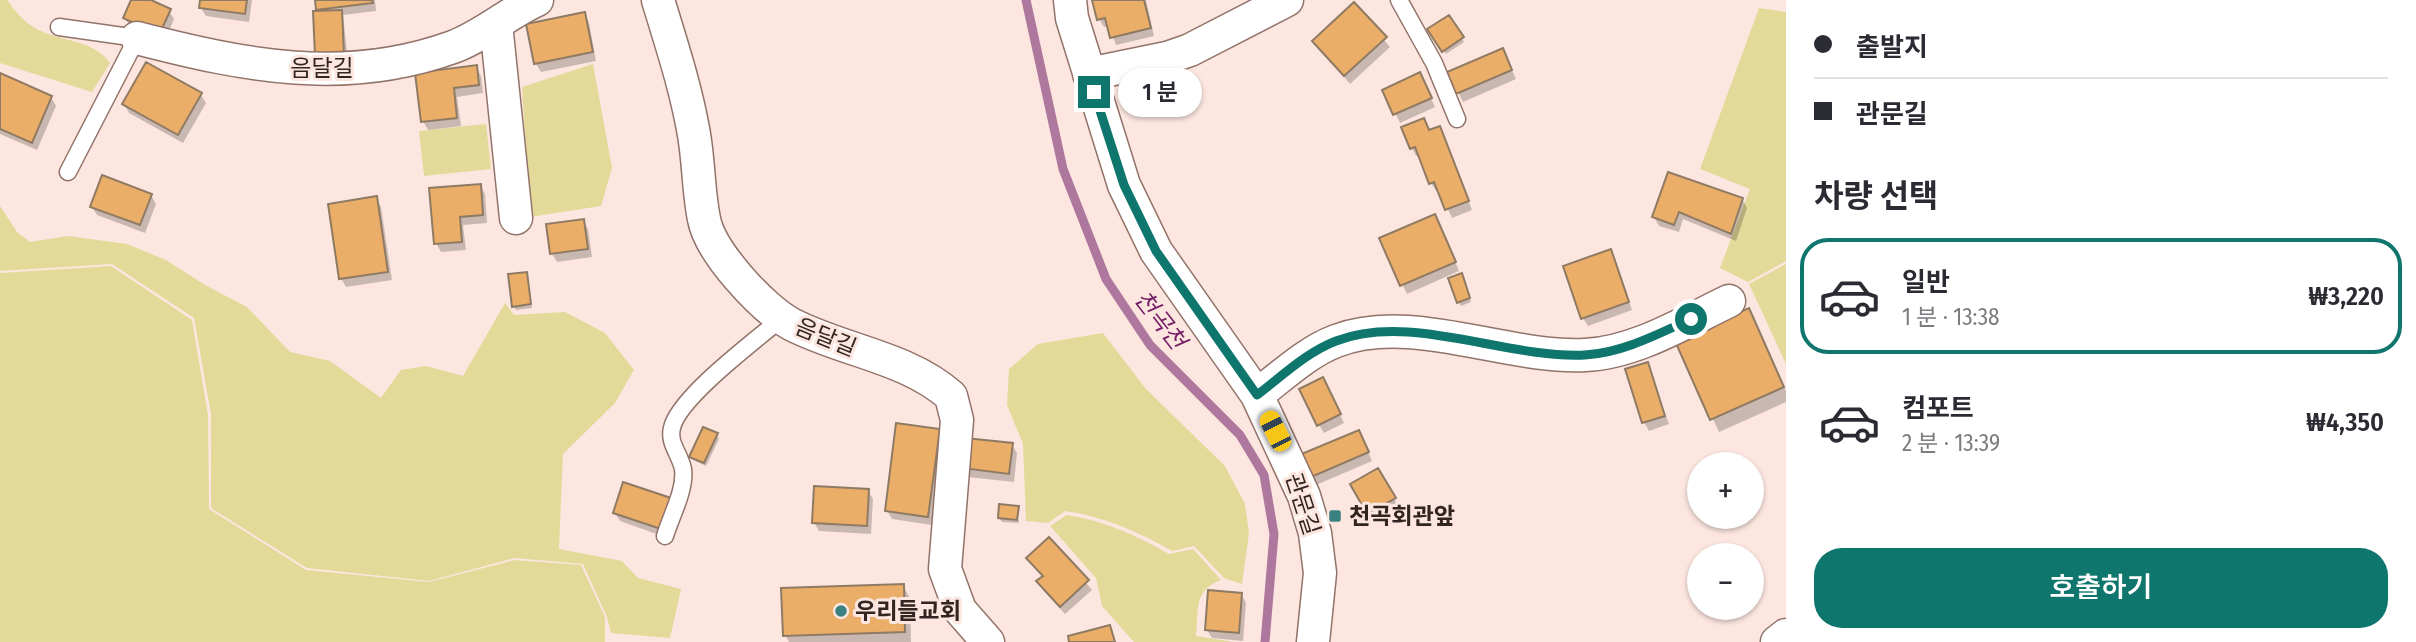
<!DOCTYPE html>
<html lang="ko">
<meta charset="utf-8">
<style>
body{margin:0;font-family:"Fira Sans Condensed","Noto Sans KR",sans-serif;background:#f2f2f3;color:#2b2b33;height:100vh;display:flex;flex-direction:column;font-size:26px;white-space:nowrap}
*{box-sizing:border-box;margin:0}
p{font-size:23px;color:#7c7c81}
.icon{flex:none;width:38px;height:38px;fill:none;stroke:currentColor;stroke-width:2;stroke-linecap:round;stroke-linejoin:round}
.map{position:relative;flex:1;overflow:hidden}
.side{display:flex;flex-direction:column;background:#fff;width:630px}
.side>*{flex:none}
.hud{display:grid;align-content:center;height:154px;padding:0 28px;background:#fff}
.tools{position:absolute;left:1687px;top:452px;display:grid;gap:14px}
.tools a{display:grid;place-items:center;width:77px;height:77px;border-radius:50%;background:#fff;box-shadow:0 2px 5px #0004;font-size:35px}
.end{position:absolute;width:32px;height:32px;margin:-16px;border:9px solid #0f766e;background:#fff;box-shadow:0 0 0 4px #fff}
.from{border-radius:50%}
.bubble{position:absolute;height:49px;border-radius:24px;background:#fff;box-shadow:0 2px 5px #0004;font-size:23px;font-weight:600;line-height:49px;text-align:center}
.car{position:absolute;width:21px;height:42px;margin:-21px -10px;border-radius:9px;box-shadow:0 0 5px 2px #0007;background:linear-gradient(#f5c518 24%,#345 0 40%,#f5c518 0 76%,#345 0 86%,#f5c518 0)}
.hud b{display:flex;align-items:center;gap:24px;height:66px;font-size:26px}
.hud b+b{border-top:2px solid #e1e1e2}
.hud i{width:18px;height:18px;background:#2b2b33}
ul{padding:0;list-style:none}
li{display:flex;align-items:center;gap:21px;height:116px;margin:0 14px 10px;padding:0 14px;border:4px solid transparent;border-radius:28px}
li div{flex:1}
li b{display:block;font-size:26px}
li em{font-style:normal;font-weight:600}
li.active{border-color:#0f766e}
li>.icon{width:63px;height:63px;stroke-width:1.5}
h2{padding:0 28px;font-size:32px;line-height:84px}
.action{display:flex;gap:14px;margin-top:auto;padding:14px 28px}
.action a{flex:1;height:80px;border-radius:28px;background:#0f766e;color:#fff;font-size:28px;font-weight:600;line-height:80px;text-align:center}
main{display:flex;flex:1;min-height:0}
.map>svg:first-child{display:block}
.green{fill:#e3da9a}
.shadow{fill:#0003}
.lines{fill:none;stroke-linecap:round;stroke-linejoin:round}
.stream{stroke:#ae779d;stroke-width:9}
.building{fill:#ebae68;stroke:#8f7a63;stroke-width:2}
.lane-casing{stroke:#927369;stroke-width:19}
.street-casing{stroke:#927369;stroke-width:35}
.lane{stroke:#fff;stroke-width:16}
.street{stroke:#fff;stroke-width:32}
.route{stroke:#0f766e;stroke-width:9}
.poi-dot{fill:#3a8281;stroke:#fce6df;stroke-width:2.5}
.labels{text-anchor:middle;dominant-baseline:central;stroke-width:6;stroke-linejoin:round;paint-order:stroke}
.street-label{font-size:23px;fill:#322521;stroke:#fce6df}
.poi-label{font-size:23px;font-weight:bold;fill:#322521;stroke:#fce6df;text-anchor:start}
.water-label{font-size:24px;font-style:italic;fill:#762167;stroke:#fce6df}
</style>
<main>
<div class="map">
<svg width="1786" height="642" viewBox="0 0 1786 642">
<rect width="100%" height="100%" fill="#fce6df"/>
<path class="green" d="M0 0H7C15 11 23 21 35 28 59 42 94 39 110 63L92 92 0 63Z
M1759 8 1786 12V261L1748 282 1720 268 1750 189 1700 169Z
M593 64 612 168 601 206 530 217 522 87Z
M486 124 491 169 424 176 419 131Z
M0 206 17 232 30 242 68 236 127 244 166 260 205 285 247 307 290 352 330 361 381 398 401 370 426 366 463 376 505 303 514 315 565 312 605 333 634 370 615 403 563 454 559 549 622 561 638 578 681 589 670 638 611 633 607 617 583 564 515 558 429 581 307 568 211 508V414L194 318 112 264 0 271Z
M1786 264V364L1749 284Z
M111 266 192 320 208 415 209 509 306 570 429 582 515 560 581 565 605 617V642H0V273Z
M1103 333 1146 389 1225 466 1245 504 1249 533 1242 584 1224 578 1194 546 1172 551C1137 531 1105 517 1065 511L1048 523 1026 521 1023 444 1007 405 1009 369 1038 344Z
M1067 515C1105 521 1136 535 1169 554L1193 549 1221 580C1193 590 1199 610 1196 636L1234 642H1134L1102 606 1096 578 1050 526Z"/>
<path class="shadow" d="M133 0H147L169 11 174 19 164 42 130 26 125 18Z
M202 0H252L249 22 206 16 201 8Z
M317 0H375L376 11 343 15 348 62 318 9Z
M1094 0H1146L1154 36 1116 45 1109 26 1104 27 1099 19Z
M1354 4 1390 47 1350 84 1314 41Z
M584 14 589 23 596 61 541 72 536 64Z
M1448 17 1464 42 1446 54 1430 30Z
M1507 59 1516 79 1463 102 1449 73Z
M476 67 481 76 483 93 457 97 461 126 428 130 423 121 417 74Z
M0 75 51 97 56 106 37 150 0 134Z
M1424 83 1435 107 1400 123 1384 90Z
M201 95 206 103 183 143 129 113 124 104Z
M1424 120 1430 132 1444 137 1472 210 1452 218 1439 190 1436 191 1431 183 1420 155 1416 156 1412 148Z
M1669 174 1742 199 1747 208 1736 241 1683 219 1679 232 1659 226 1654 217Z
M480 185 485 194 487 223 463 225 466 250 441 252 436 243Z
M151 195 156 204 145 233 97 215 92 207Z
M376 198 381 207 392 280 346 287 341 278Z
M583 221 588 229 592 257 557 262 552 254Z
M1439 224 1459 271 1407 294 1381 239Z
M1615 260 1632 310 1588 326 1583 318Z
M526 273 532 308 516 310 514 306Z
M1463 279 1471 302 1461 306 1459 302Z
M1749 311 1786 391V402L1719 432 1677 342Z
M1647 364 1669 424 1649 431 1644 422Z
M1327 388 1344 423 1324 433 1319 425Z
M939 430 944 439 932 525 892 519 887 511Z
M717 435 719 439 706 466 693 460 691 457Z
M1363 440 1372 461 1316 485 1311 477Z
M1012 445 1017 453 1014 482 968 477 963 468Z
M1378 470 1399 507 1373 522 1352 485Z
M868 491 873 499 871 534 819 531 814 522Z
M675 508 665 537 620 521 615 513Z
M1017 508 1019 523 1002 522 999 518Z
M1049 539 1092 590 1065 614 1043 590 1039 582 1043 577 1028 558Z
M903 586 910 598 911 642H789L785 635Z
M1241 594 1246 603 1243 641 1212 638 1207 630Z"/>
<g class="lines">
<path class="stream" d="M1026 0 1063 169 1106 279 1150 345 1240 435 1264 475 1274 534 1265 642"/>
</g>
<path class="building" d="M131 0H151L171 9 159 35 123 18Z
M200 0H247L245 14 199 8Z
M315 0H372L373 3 316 10Z
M1092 0H1144L1151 28 1110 38 1105 18 1097 20Z
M1354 2 1387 37 1344 76 1312 41Z
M342 10 344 54 315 55 313 11Z
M585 12 593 52 534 64 526 24Z
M1449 15 1464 37 1442 52 1427 29Z
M1503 48 1512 70 1456 94 1447 72Z
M146 62 202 93 178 135 122 104Z
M477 65 479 85 454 88 457 118 421 122 415 73Z
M1420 72 1432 98 1393 115 1382 90Z
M0 73 52 96 32 143 0 129Z
M1424 118 1429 130 1440 126 1469 201 1445 210 1434 182 1429 184 1415 147 1410 149 1401 127Z
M1668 172 1743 198 1731 234 1679 212 1674 225 1652 217Z
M102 175 152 194 140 225 90 207Z
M481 184 483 215 460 217 462 242 434 244 429 188Z
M377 196 388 272 339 279 328 204Z
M1435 214 1456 262 1400 286 1379 238Z
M584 219 588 249 550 254 546 224Z
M1611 249 1629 302 1581 319 1563 266Z
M527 272 531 304 512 307 508 274Z
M1462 273 1470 298 1457 303 1448 278Z
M1749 308 1784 387 1710 420 1675 341Z
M1648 362 1665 416 1642 423 1625 369Z
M1323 377 1341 414 1317 426 1299 389Z
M896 423 940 429 928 517 885 511Z
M703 427 718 433 704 463 689 457Z
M1359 430 1369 452 1309 478 1299 455Z
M965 438 1013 443 1009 474 962 468Z
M1378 468 1396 498 1367 514 1350 484Z
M623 482 671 498 661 529 613 513Z
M814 486 869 489 867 526 812 523Z
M999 504 1019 506 1017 520 998 518Z
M1049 537 1089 580 1060 607 1036 581 1043 576 1026 558Z
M904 584 905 632 783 636 781 588Z
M1208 590 1242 593 1239 633 1205 630Z
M1110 625 1115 642H1069L1068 636Z"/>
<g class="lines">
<g class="lane-casing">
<path id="lane" d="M1399 0 1434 63 1457 119
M59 27 137 38 68 172
M665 536C671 516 686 489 683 469 680 454 668 443 672 428 678 398 756 340 782 318"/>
</g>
<g class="street-casing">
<path id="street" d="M658 0C671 43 685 85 693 129 699 159 698 190 704 219 710 252 762 308 791 324 843 351 907 357 951 396L957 420 945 569 960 610 988 642
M1070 0 1072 18 1124 185 1156 251 1257 395 1304 496 1315 533 1320 573 1313 642
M496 24 516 218
M137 38C245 66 345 86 453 47 483 36 508 13 537 0
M1089 74 1167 58 1190 50 1287 0
M1257 395C1282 376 1307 352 1336 341 1410 312 1507 359 1585 355 1635 353 1685 322 1729 301
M1777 642 1786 635"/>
</g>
<use href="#lane" class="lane"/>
<use href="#street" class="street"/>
</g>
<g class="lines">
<path class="route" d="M1094 92 1124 185 1156 251 1257 395C1282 376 1307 352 1336 341 1411 312 1506 359 1585 355 1622 353 1658 334 1691 319"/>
</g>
<g class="poi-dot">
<rect x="1328" y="509" width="14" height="14" rx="3.5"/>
<circle cx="841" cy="611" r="7"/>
</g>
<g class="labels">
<g class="street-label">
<text x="322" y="68">음달길</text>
<text transform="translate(826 337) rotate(22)">음달길</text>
<text transform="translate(1303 504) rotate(72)">관문길</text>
</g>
<g class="poi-label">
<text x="1349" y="516">천곡회관앞</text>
<text x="855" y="611">우리들교회</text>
</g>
<g class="water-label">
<text transform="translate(1160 320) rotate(52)">천곡천</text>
</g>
</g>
</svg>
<div class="tools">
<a>+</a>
<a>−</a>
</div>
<i class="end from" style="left:1691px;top:319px"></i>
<i class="end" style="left:1094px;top:92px"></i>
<div class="bubble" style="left:1118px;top:68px;width:84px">1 분</div>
<i class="car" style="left:1275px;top:431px;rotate:333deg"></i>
</div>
<section class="side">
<div class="hud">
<b><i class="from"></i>출발지</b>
<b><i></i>관문길</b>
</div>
<h2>차량 선택</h2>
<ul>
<li class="active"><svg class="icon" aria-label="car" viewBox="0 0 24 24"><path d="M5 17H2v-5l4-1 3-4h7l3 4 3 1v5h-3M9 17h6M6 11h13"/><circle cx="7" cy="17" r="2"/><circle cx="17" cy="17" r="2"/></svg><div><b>일반</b><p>1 분 · 13:38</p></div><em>₩3,220</em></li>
<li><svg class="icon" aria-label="car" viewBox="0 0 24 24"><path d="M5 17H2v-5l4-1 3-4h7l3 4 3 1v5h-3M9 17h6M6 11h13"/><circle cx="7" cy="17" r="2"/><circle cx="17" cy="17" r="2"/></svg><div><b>컴포트</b><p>2 분 · 13:39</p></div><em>₩4,350</em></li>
</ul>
<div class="action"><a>호출하기</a></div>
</section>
</main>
